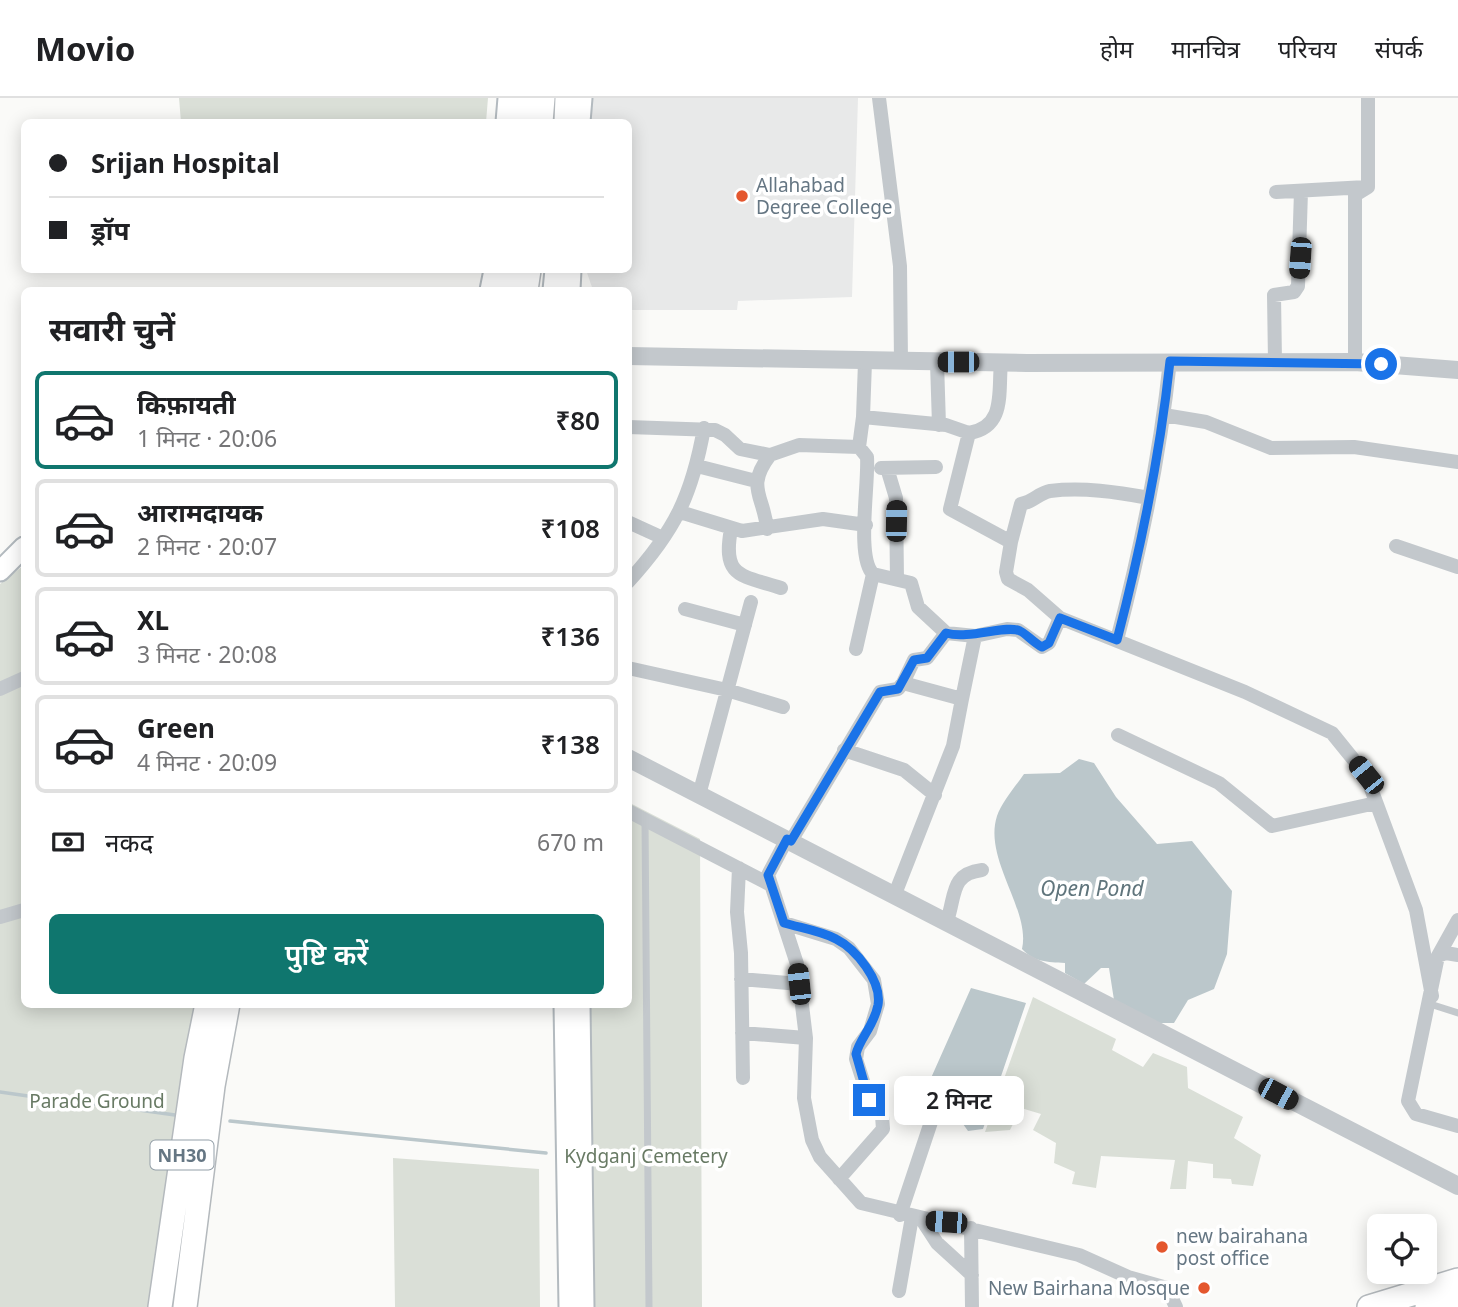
<!DOCTYPE html>
<html lang="hi">
<meta charset="utf-8">
<style>
body{margin:0;font-family:"Noto Sans","Noto Sans Devanagari",sans-serif;background:#f2f2f2;color:#202124;height:100vh;display:flex;flex-direction:column;font-size:26px;white-space:nowrap}
*{box-sizing:border-box;margin:0}
p{font-size:23px;color:#757577}
.icon{flex:none;width:38px;height:38px;fill:none;stroke:currentColor;stroke-width:2;stroke-linecap:round;stroke-linejoin:round}
.map{position:relative;flex:1;overflow:hidden}
.details{position:absolute;left:21px;top:189px;width:611px;height:721px;display:flex;flex-direction:column;background:#fff;border-radius:10px;box-shadow:0 4px 18px #0003}
.details>*{flex:none}
.hud{position:absolute;left:21px;top:21px;width:611px;height:154px;border-radius:10px;box-shadow:0 4px 18px #0003;display:grid;align-content:center;height:154px;padding:0 28px;background:#fff}
.controls{position:absolute;left:1367px;top:1116px;display:grid;gap:14px}
.controls a{display:grid;place-items:center;width:70px;height:70px;border-radius:10px;background:#fff;box-shadow:0 4px 18px #0003;font-size:35px}
.end{position:absolute;width:32px;height:32px;margin:-16px;border:9px solid #1a73e8;background:#fff;box-shadow:0 0 0 4px #fff}
.from{border-radius:50%}
.bubble{position:absolute;height:49px;border-radius:10px;background:#fff;box-shadow:0 4px 18px #0003;font-size:23px;font-weight:600;line-height:49px;text-align:center}
.car{position:absolute;width:21px;height:42px;margin:-21px -10px;border-radius:9px;box-shadow:0 0 5px 2px #0007;background:linear-gradient(#222 24%,#8ab4d8 0 40%,#222 0 76%,#8ab4d8 0 86%,#222 0)}
.hud b{display:flex;align-items:center;gap:24px;height:66px;font-size:26px}
.hud b+b{border-top:2px solid #e0e0e0}
.hud i{width:18px;height:18px;background:#202124}
ul{padding:0;list-style:none}
li{display:flex;align-items:center;gap:21px;height:98px;margin:0 14px 10px;padding:0 14px;border:4px solid #e0e0e0;border-radius:10px}
li div{flex:1}
li b{display:block;font-size:26px}
li em{font-style:normal;font-weight:600}
li.current{border-color:#0f766e}
li>.icon{width:63px;height:63px;stroke-width:1.5}
h2{padding:0 28px;font-size:32px;line-height:84px}
.pay{display:flex;align-items:center;gap:18px;height:77px;padding:0 28px;font-size:26px}
.pay p{margin-inline-start:auto}
.button{display:flex;gap:14px;margin-top:auto;padding:14px 28px}
.button a{flex:1;height:80px;border-radius:10px;background:#0f766e;color:#fff;font-size:28px;font-weight:600;line-height:80px;text-align:center}
header{display:flex;align-items:center;gap:42px;box-sizing:border-box;height:98px;padding:0 35px;background:#fff;border-bottom:2px solid #e0e0e0}
header strong{font-size:33px}
nav{display:flex;gap:38px;margin-inline-start:auto;font-size:24px}
.map>svg:first-child{display:block}
.built{fill:#e8e9e9}
.green{fill:#dadfd7}
.water{fill:#bbc7cb}
.lines{fill:none;stroke-linecap:round;stroke-linejoin:round}
.stream{stroke:#bbc7cb;stroke-width:3.5}
.secondary-casing{stroke:#b3babf;stroke-width:23}
.primary-casing{stroke:#b5babe;stroke-width:26}
.trunk-casing{stroke:#b4b9bd;stroke-width:26}
.service{stroke:#c3c8cc;stroke-width:7}
.minor{stroke:#c3c8cc;stroke-width:14}
.tertiary{stroke:#c3c8cc;stroke-width:18}
.secondary{stroke:#fff;stroke-width:19}
.primary{stroke:#fff;stroke-width:23}
.trunk{stroke:#fff;stroke-width:23}
.route{stroke:#1a73e8;stroke-width:9}
.poi-dot{fill:#e4572e;stroke:#fff;stroke-width:2.5}
.labels{text-anchor:middle;dominant-baseline:central;stroke-width:7;stroke-linejoin:round;paint-order:stroke}
.shield{fill:#fff;stroke:#939fa8;stroke-width:2}
.shield-label{font-size:18px;font-weight:bold;fill:#657683}
.poi-label{font-size:19px;fill:#657683;stroke:#fff;text-anchor:start}
.park-label{font-size:19px;fill:#687a64;stroke:#fff}
.water-label{font-size:21px;font-style:italic;fill:#60757c;stroke:#fff}
</style>
<header>
<strong>Movio</strong>
<nav><a>होम</a><a>मानचित्र</a><a>परिचय</a><a>संपर्क</a></nav>
</header>
<div class="map">
<svg width="1458" height="1209" viewBox="0 0 1458 1209">
<rect width="100%" height="100%" fill="#fafaf8"/>
<path class="built" d="M582 0H858L852 199 738 203 737 212H628V192H593L586 172H628V24H581Z"/>
<path class="green" d="M179 0H488L486 24H181Z
M24 467V906L211 907 161 1209H0V486Z
M628 704 700 741 702 1209H592L589 907 628 906Z
M1033 899 1116 941 1112 952 1143 969 1153 955 1187 969 1188 990 1243 1019 1234 1040 1261 1057 1253 1088 1232 1086 1231 1081 1213 1080V1066L1188 1063 1186 1091H1170L1175 1062 1101 1058 1096 1090 1072 1086 1075 1074 1054 1065 1056 1045 1033 1032 1041 1016 1021 1010 1010 1032 985 1034Z
M393 1060 539 1071 540 1209H395Z"/>
<path class="water" d="M1079 661 1094 665 1116 699 1157 746 1192 743 1232 793 1227 856 1214 891 1188 902 1174 925H1155L1114 902 1109 870H1101L1084 886 1065 875V865C1047 864 1034 864 1022 851 1031 812 983 761 997 718 1002 704 1015 689 1024 676L1060 675Z
M971 890 1026 905 983 1031 968 1033 958 1019 954 996 931 980Z"/>
<g class="lines">
<path class="stream" d="M0 994 28 998
M74 1003 175 1017
M230 1023 546 1055"/>
<g class="secondary-casing">
<path id="secondary" d="M506 24 508 0
M564 24 565 0
M580 24 582 0
M490 192 494 172
M553 192 555 172
M570 192 571 172
M0 473 24 449
M564 906 569 1209
M580 906 584 1209"/>
</g>
<g class="primary-casing">
<path id="primary" d="M1369 1209 1458 1182
M1427 1209 1458 1200"/>
</g>
<g class="trunk-casing">
<path id="trunk" d="M520 24 522 0
M541 24 543 0
M506 192 509 172
M526 192 529 172
M160 1209 196 960 207 906
M185 1209 213 988 228 906"/>
</g>
<path class="service" d="M645 722 649 1209
M1430 906 1458 915"/>
<path class="minor" d="M879 0 900 168 901 264
M1276 94 1366 89
M937 264 939 327
M1275 264 1274 197 1294 194 1298 188 1301 93
M1355 264V97L1368 89V0
M1001 265C998 294 1006 329 969 335L950 411 1011 444 1006 474 1008 481 1028 492 1060 520 1245 594 1332 635 1366 677 1416 812 1432 898
M1164 317 1206 324 1271 350 1354 349 1458 364
M863 319 865 264
M628 329 715 332 725 337 740 351 770 357 799 347 859 349 863 319 946 327 969 335
M859 349 867 359C869 386 856 459 873 476L911 485 918 509 946 535 975 538 1007 531 1018 532 1042 549 1049 545 1060 520
M697 368 756 383
M881 370 936 369
M887 370 896 400 897 481
M680 414 742 433 823 421 866 427
M628 424 663 440
M731 431C722 480 741 477 781 490
M767 431C764 397 745 390 770 357
M1011 444 1021 406C1033 404 1039 395 1050 393 1083 389 1117 394 1149 400
M1396 448 1458 469
M628 484C675 433 692 397 704 330
M685 511 745 527
M1117 542C1141 450 1160 357 1170 263
M856 551 873 476
M628 570 727 592 783 609
M903 585 914 562 927 560 946 535
M0 591 24 580
M962 601 975 538
M1118 637 1219 685 1272 728 1376 705
M844 652 904 672 935 697
M699 697 751 504
M628 713 769 786
M787 741 768 777 797 866 806 940 804 1000 812 1042 820 1059 861 1105 1079 1157 1128 1179 1167 1190 1176 1209
M791 743 880 594 898 591 903 585 962 601 953 648 895 796
M739 770 737 814 741 855 743 980
M0 819 24 812
M1458 822 1438 858 1408 1003 1416 1016 1458 1028
M947 823C956 797 950 776 982 772
M784 825 836 841 849 850 874 882 878 906 870 933 858 949 856 961 869 1002 882 1018 883 1031 839 1081
M1438 858 1446 855 1458 857
M741 881 799 886
M742 935 806 940
M900 1117 936 1009
M922 1122 937 1145 972 1177
M971 1130 972 1209
M899 1193 912 1119"/>
<path class="tertiary" d="M628 258 1027 265 1355 264 1458 272
M628 660 1458 1088"/>
<use href="#secondary" class="secondary"/>
<use href="#primary" class="primary"/>
<use href="#trunk" class="trunk"/>
</g>
<g class="lines">
<path class="route" d="M869 1002 856 956C860 940 874 928 878 907 882 883 856 851 836 841 821 833 801 830 784 825L768 777 787 741 791 743 880 594 898 591 914 562 927 560 946 535C969 542 1007 526 1020 533 1024 534 1034 545 1042 549L1049 545 1060 520 1117 542C1141 450 1160 357 1170 263L1381 266"/>
</g>
<g class="poi-dot">
<circle cx="742" cy="98" r="7"/>
<circle cx="1162" cy="1149" r="7"/>
<circle cx="1204" cy="1190" r="7"/>
</g>
<g class="labels">
<rect class="shield" x="150.5" y="1042.5" width="63" height="29" rx="5"/>
<g class="shield-label">
<text x="182" y="1057">NH30</text>
</g>
<g class="poi-label">
<text x="756" y="87">Allahabad<tspan x="756" dy="22">Degree College</tspan></text>
<text x="1176" y="1138">new bairahana<tspan x="1176" dy="22">post office</tspan></text>
<text x="1190" y="1190" text-anchor="end">New Bairhana Mosque</text>
</g>
<g class="park-label">
<text x="97" y="1003">Parade Ground</text>
<text x="646" y="1058">Kydganj Cemetery</text>
</g>
<g class="water-label">
<text x="1092" y="790">Open Pond</text>
</g>
</g>
</svg>
<div class="controls">
<a><svg class="icon" aria-label="locate" viewBox="0 0 24 24"><circle cx="12" cy="12" r="6"/><path d="M12 2v4M12 18v4M2 12h4M18 12h4"/></svg></a>
</div>
<i class="end from" style="left:1381px;top:266px"></i>
<i class="end" style="left:869px;top:1002px"></i>
<div class="bubble" style="left:894px;top:978px;width:130px">2 मिनट</div>
<i class="car" style="left:1300px;top:160px;rotate:184deg"></i>
<i class="car" style="left:958px;top:264px;rotate:270deg"></i>
<i class="car" style="left:896px;top:423px;rotate:1deg"></i>
<i class="car" style="left:1366px;top:677px;rotate:321deg"></i>
<i class="car" style="left:799px;top:886px;rotate:354deg"></i>
<i class="car" style="left:1278px;top:996px;rotate:118deg"></i>
<i class="car" style="left:946px;top:1124px;rotate:274deg"></i>
<div class="hud">
<b><i class="from"></i>Srijan Hospital</b>
<b><i></i>ड्रॉप</b>
</div>
<section class="details">
<h2>सवारी चुनें</h2>
<ul>
<li class="current"><svg class="icon" aria-label="car" viewBox="0 0 24 24"><path d="M5 17H2v-5l4-1 3-4h7l3 4 3 1v5h-3M9 17h6M6 11h13"/><circle cx="7" cy="17" r="2"/><circle cx="17" cy="17" r="2"/></svg><div><b>किफ़ायती</b><p>1 मिनट · 20:06</p></div><em>₹80</em></li>
<li><svg class="icon" aria-label="car" viewBox="0 0 24 24"><path d="M5 17H2v-5l4-1 3-4h7l3 4 3 1v5h-3M9 17h6M6 11h13"/><circle cx="7" cy="17" r="2"/><circle cx="17" cy="17" r="2"/></svg><div><b>आरामदायक</b><p>2 मिनट · 20:07</p></div><em>₹108</em></li>
<li><svg class="icon" aria-label="car" viewBox="0 0 24 24"><path d="M5 17H2v-5l4-1 3-4h7l3 4 3 1v5h-3M9 17h6M6 11h13"/><circle cx="7" cy="17" r="2"/><circle cx="17" cy="17" r="2"/></svg><div><b>XL</b><p>3 मिनट · 20:08</p></div><em>₹136</em></li>
<li><svg class="icon" aria-label="car" viewBox="0 0 24 24"><path d="M5 17H2v-5l4-1 3-4h7l3 4 3 1v5h-3M9 17h6M6 11h13"/><circle cx="7" cy="17" r="2"/><circle cx="17" cy="17" r="2"/></svg><div><b>Green</b><p>4 मिनट · 20:09</p></div><em>₹138</em></li>
</ul>
<div class="pay"><svg class="icon" aria-label="cash" viewBox="0 0 24 24"><path d="M3 7h18v10H3z"/><circle cx="12" cy="12" r="2"/></svg>नकद<p>670 m</p></div>
<div class="button"><a>पुष्टि करें</a></div>
</section>
</div>
